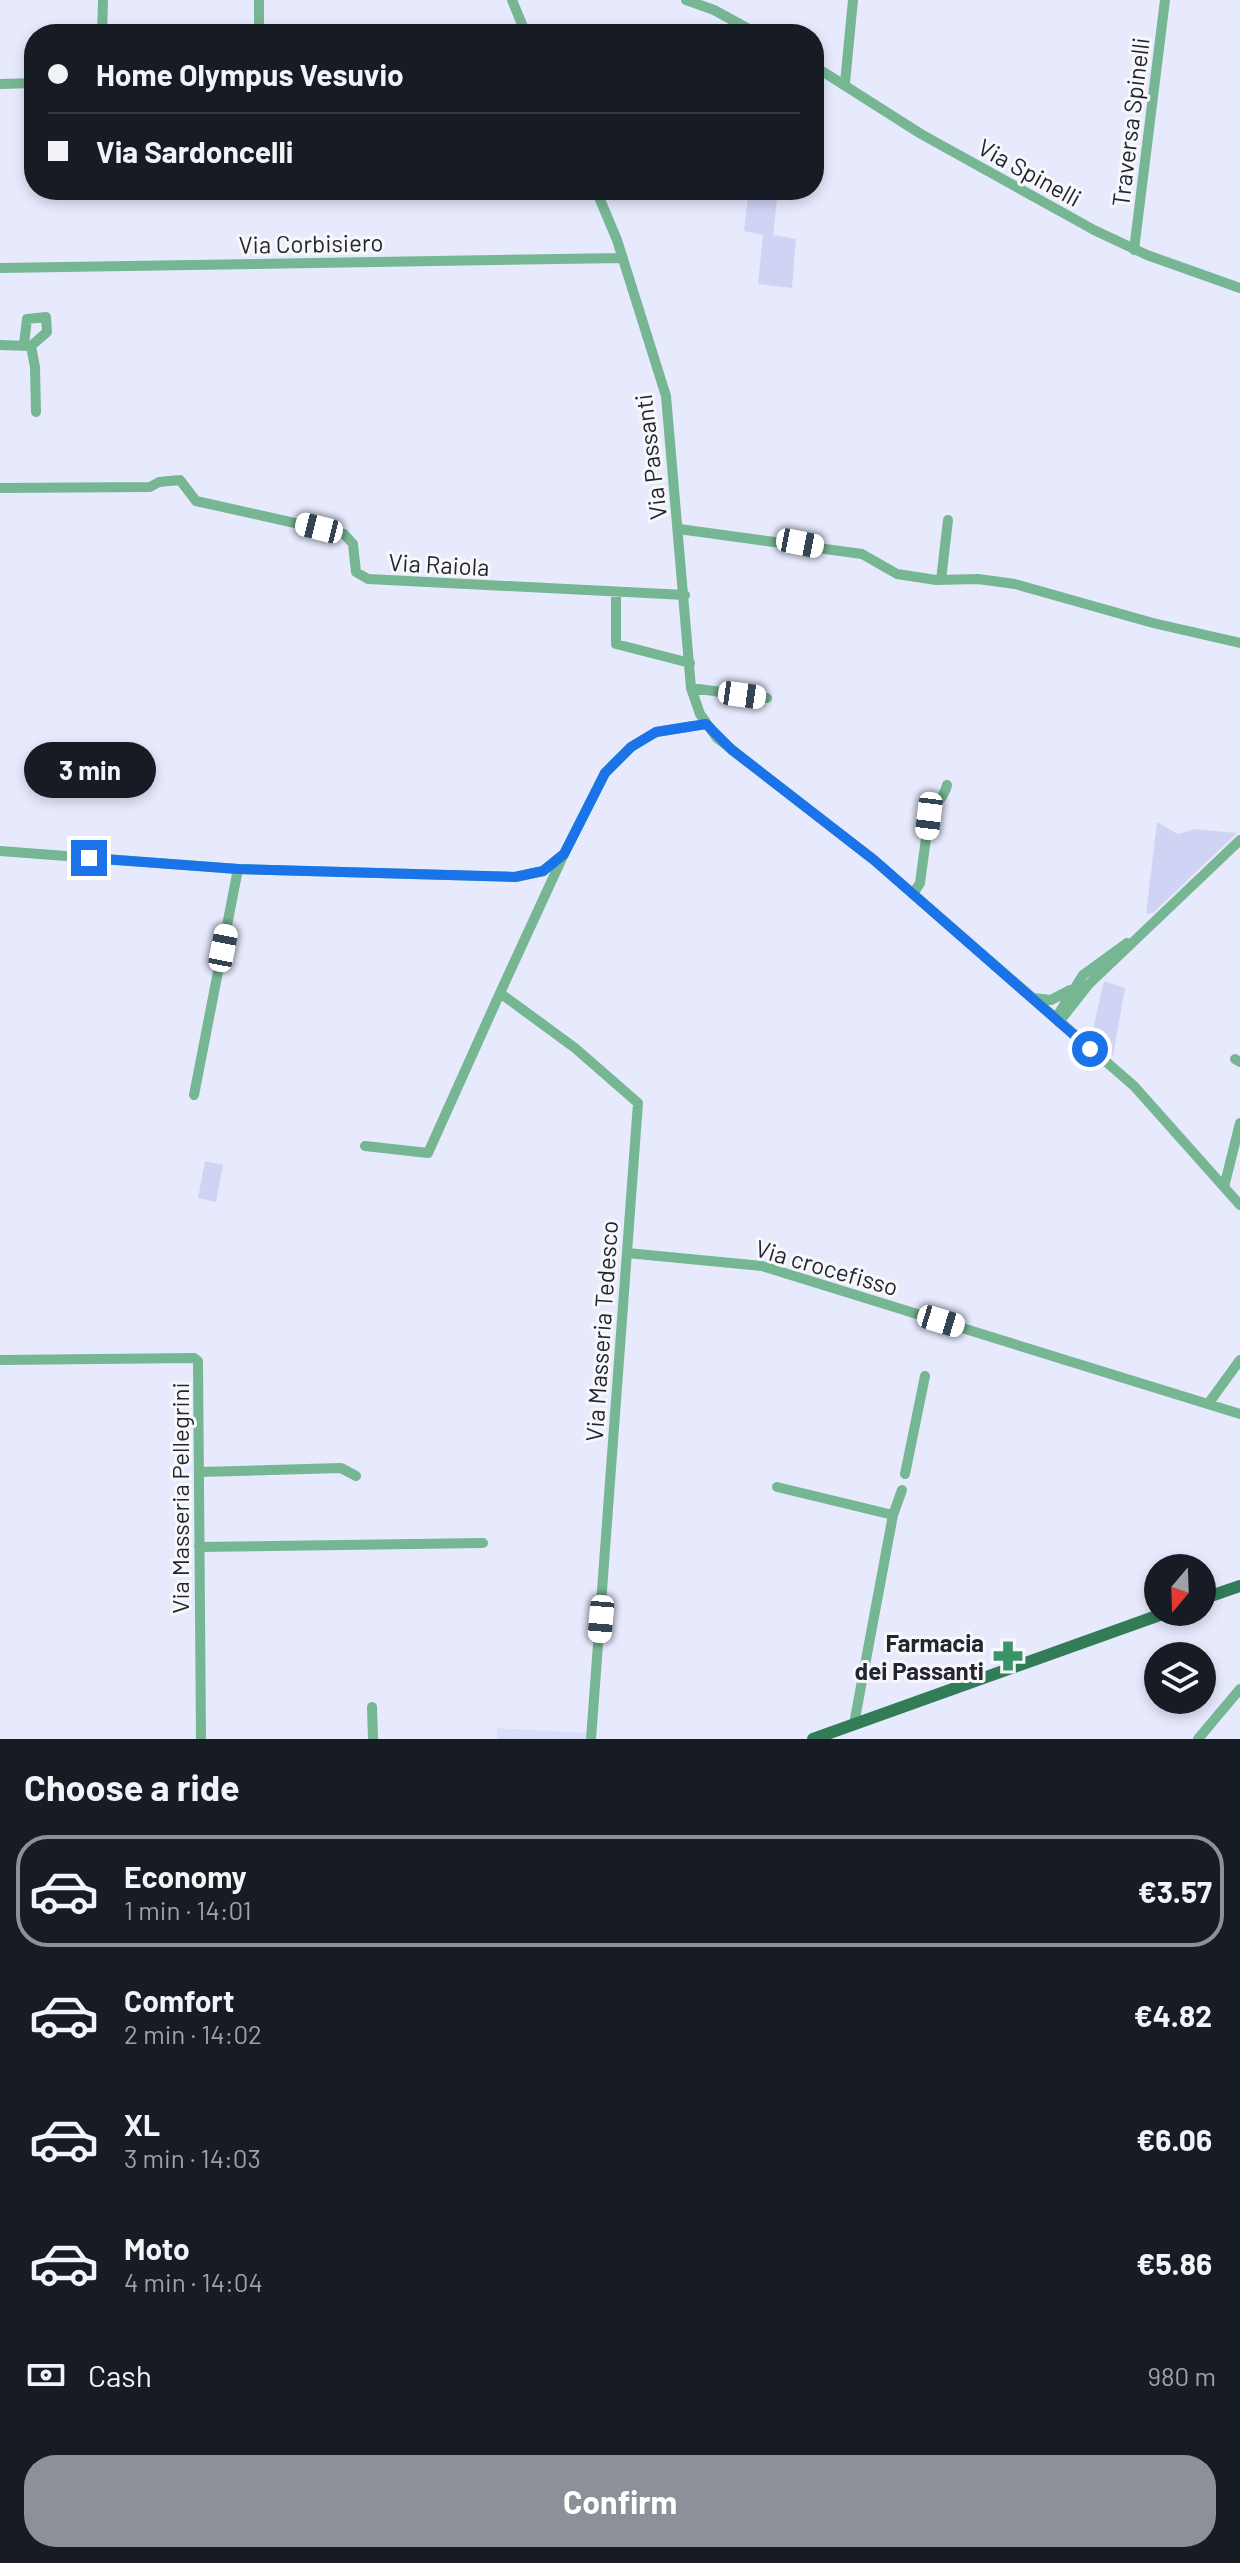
<!DOCTYPE html>
<meta charset="utf-8">
<style>
body{margin:0;font-family:Barlow,sans-serif;background:#242831;color:#f1f3f6;height:100vh;display:flex;flex-direction:column;font-size:30px;white-space:nowrap}
*{box-sizing:border-box;margin:0}
p{font-size:26px;color:#9ea1a6}
.icon{flex:none;width:44px;height:44px;fill:none;stroke:currentColor;stroke-width:2;stroke-linecap:round;stroke-linejoin:round}
.map{position:relative;height:1739px;overflow:hidden}
.sheet{display:flex;flex-direction:column;background:#171b24;flex:1}
.sheet>*{flex:none}
.banner{position:absolute;left:24px;top:24px;width:800px;height:176px;border-radius:32px;box-shadow:0 4px 12px #0003;display:grid;align-content:center;height:176px;padding:0 24px;background:#171b24}
.needle{width:52px;rotate:199deg}
.controls{position:absolute;left:1144px;top:1554px;display:grid;gap:16px}
.controls a{display:grid;place-items:center;width:72px;height:72px;border-radius:50%;background:#171b24;box-shadow:0 4px 12px #0003;font-size:40px}
.end{position:absolute;width:36px;height:36px;margin:-18px;border:10px solid #1a73e8;background:#fff;box-shadow:0 0 0 4px #fff}
.from{border-radius:50%}
.bubble{position:absolute;height:56px;border-radius:28px;background:#171b24;box-shadow:0 4px 12px #0003;font-size:26px;font-weight:700;line-height:56px;text-align:center}
.car{position:absolute;width:24px;height:48px;margin:-24px -12px;border-radius:10px;box-shadow:0 0 6px 2px #0007;background:linear-gradient(#fff 24%,#345 0 40%,#fff 0 76%,#345 0 86%,#fff 0)}
.banner b{display:flex;align-items:center;gap:28px;height:76px;font-size:30px}
.banner b+b{border-top:2px solid #363941}
.banner i{width:20px;height:20px;background:#f1f3f6}
ul{padding:0;list-style:none}
li{display:flex;align-items:center;gap:24px;height:112px;margin:0 16px 12px;padding:0 8px;border:4px solid transparent;border-radius:32px}
li div{flex:1}
li b{display:block;font-size:30px}
li em{font-style:normal;font-weight:700}
li.active{border-color:#8c9099}
li>.icon{width:72px;height:72px;stroke-width:1.5}
h2{padding:0 24px;font-size:36px;line-height:96px}
.pay{display:flex;align-items:center;gap:20px;height:88px;padding:0 24px;font-size:30px}
.pay p{margin-inline-start:auto}
.cta{display:flex;gap:16px;margin-top:auto;padding:16px 24px}
.cta a{flex:1;height:92px;border-radius:32px;background:#8c9099;color:#fff;font-size:32px;font-weight:700;line-height:92px;text-align:center}
.map>svg:first-child{display:block}
.built{fill:#dbdef9}
.green{fill:#cfd4f5}
.lines{fill:none;stroke-linecap:round;stroke-linejoin:round}
.minor{stroke:#77b693;stroke-width:10}
.major{stroke:#327c58;stroke-width:12}
.route{stroke:#1a73e8;stroke-width:10}
.labels{text-anchor:middle;dominant-baseline:central;stroke-width:6;stroke-linejoin:round;paint-order:stroke}
.street-label{font-size:24px;fill:#25262d;stroke:#f7f8fc}
.poi-label{font-size:24px;font-weight:bold;fill:#25262d;stroke:#f7f8fc;text-anchor:end}
</style>
<div class="map">
<svg width="1240" height="1739" viewBox="0 0 1240 1739">
<rect width="100%" height="100%" fill="#e7eafd"/>
<path class="built" d="M497 1728 586 1733V1739H497Z"/>
<path class="green" d="M749 190H778L773 235 796 239 792 288 758 284 763 235 744 231Z
M1157 822 1178 834 1195 829 1237 833 1153 913 1146 914Z
M1104 981 1125 988 1113 1056 1091 1038Z
M205 1161 223 1165 216 1202 198 1198Z"/>
<g class="lines">
<path class="minor" d="M512 0 526 34
M686 0 714 10 758 34
M102 34 103 0
M259 34V0
M814 66 921 134 1094 230 1147 255 1240 288
M845 83 853 0
M0 84 34 83
M596 190 617 240 666 396 691 688 700 714 717 738 874 860 1134 1086 1240 1205
M1134 250 1165 0
M0 268 623 258
M24 344 27 319 46 317 47 332 31 346
M0 345 31 346 35 367 36 412
M0 488 150 487 159 482 180 480 196 501 344 534 353 544 356 572 368 579 685 595
M679 529 862 554 897 574 936 580 978 579 1015 584 1153 623 1240 643
M941 580 948 520
M616 594V644L690 663
M691 688 767 698
M0 851 238 869 515 877 543 871 564 854 605 773 631 747 656 732 706 724
M564 854 500 993 575 1048 638 1103 591 1739
M913 894 920 883 929 816C933 803 944 800 947 785
M1033 998 1051 1000 1070 990
M1056 1018 1083 975 1127 943
M1059 1022 1089 984 1240 840
M1235 1059 1240 1062
M194 1095 238 869
M365 1146 428 1153 500 993
M1224 1187 1240 1123
M627 1253 762 1266 1240 1414
M0 1360 194 1358 198 1361 201 1739
M1208 1404 1240 1360
M199 1472 341 1468 356 1476
M905 1474 925 1376
M777 1487 893 1515 854 1724
M893 1515 902 1490
M199 1547 483 1543
M372 1707 373 1739
M1198 1739 1240 1689"/>
<path class="major" d="M1202 1599 1240 1586
M813 1739 1168 1612"/>
</g>
<g class="lines">
<path class="route" d="M89 858 238 869 515 877 543 871 564 854 605 773 631 747 656 732 706 724 732 750 874 860 1090 1049"/>
</g>
<defs>
<g id="pharmacy-bare" transform="scale(2.4)"><path d="M-2-6h4v4h4v4h-4v4h-4v-4h-4v-4h4Z" fill="#3a9369" stroke="#f7f8fc" stroke-width="2.5" paint-order="stroke"/></g>
</defs>
<g fill-rule="evenodd">
<use href="#pharmacy-bare" x="1008" y="1656"/>
</g>
<g class="labels">
<g class="street-label">
<text transform="translate(1130 122) rotate(-83)">Traversa Spinelli</text>
<text transform="translate(1030 172) rotate(29)">Via Spinelli</text>
<text transform="translate(311 243) rotate(-1)">Via Corbisiero</text>
<text transform="translate(650 457) rotate(-97)">Via Passanti</text>
<text transform="translate(439 564) rotate(3)">Via Raiola</text>
<text transform="translate(827 1267) rotate(16)">Via crocefisso</text>
<text transform="translate(601 1331) rotate(-86)">Via Masseria Tedesco</text>
<text transform="translate(179 1498) rotate(-90)">Via Masseria Pellegrini</text>
</g>
<g class="poi-label">
<text x="984" y="1642">Farmacia<tspan x="984" dy="28">dei Passanti</tspan></text>
</g>
</g>
</svg>
<div class="controls">
<a><svg class="needle" viewBox="-14 -14 28 28"><path d="M0-13l5 13h-10z" fill="#e53935"/><path d="M0 13l5-13h-10z" fill="#9ea1a6"/></svg></a>
<a><svg class="icon" aria-label="layers" viewBox="0 0 24 24"><path d="M12 4l9 5-9 5-9-5zM3 14l9 5 9-5"/></svg></a>
</div>
<i class="end from" style="left:1090px;top:1049px"></i>
<i class="end" style="left:89px;top:858px"></i>
<div class="bubble" style="left:24px;top:742px;width:132px">3 min</div>
<i class="car" style="left:319px;top:528px;rotate:284deg"></i>
<i class="car" style="left:800px;top:543px;rotate:101deg"></i>
<i class="car" style="left:742px;top:695px;rotate:98deg"></i>
<i class="car" style="left:929px;top:816px;rotate:187deg"></i>
<i class="car" style="left:223px;top:948px;rotate:11deg"></i>
<i class="car" style="left:941px;top:1321px;rotate:107deg"></i>
<i class="car" style="left:601px;top:1619px;rotate:185deg"></i>
<div class="banner">
<b><i class="from"></i>Home Olympus Vesuvio</b>
<b><i></i>Via Sardoncelli</b>
</div>
</div>
<section class="sheet">
<h2>Choose a ride</h2>
<ul>
<li class="active"><svg class="icon" aria-label="car" viewBox="0 0 24 24"><path d="M5 17H2v-5l4-1 3-4h7l3 4 3 1v5h-3M9 17h6M6 11h13"/><circle cx="7" cy="17" r="2"/><circle cx="17" cy="17" r="2"/></svg><div><b>Economy</b><p>1 min · 14:01</p></div><em>€3.57</em></li>
<li><svg class="icon" aria-label="car" viewBox="0 0 24 24"><path d="M5 17H2v-5l4-1 3-4h7l3 4 3 1v5h-3M9 17h6M6 11h13"/><circle cx="7" cy="17" r="2"/><circle cx="17" cy="17" r="2"/></svg><div><b>Comfort</b><p>2 min · 14:02</p></div><em>€4.82</em></li>
<li><svg class="icon" aria-label="car" viewBox="0 0 24 24"><path d="M5 17H2v-5l4-1 3-4h7l3 4 3 1v5h-3M9 17h6M6 11h13"/><circle cx="7" cy="17" r="2"/><circle cx="17" cy="17" r="2"/></svg><div><b>XL</b><p>3 min · 14:03</p></div><em>€6.06</em></li>
<li><svg class="icon" aria-label="car" viewBox="0 0 24 24"><path d="M5 17H2v-5l4-1 3-4h7l3 4 3 1v5h-3M9 17h6M6 11h13"/><circle cx="7" cy="17" r="2"/><circle cx="17" cy="17" r="2"/></svg><div><b>Moto</b><p>4 min · 14:04</p></div><em>€5.86</em></li>
</ul>
<div class="pay"><svg class="icon" aria-label="cash" viewBox="0 0 24 24"><path d="M3 7h18v10H3z"/><circle cx="12" cy="12" r="2"/></svg>Cash<p>980 m</p></div>
<div class="cta"><a>Confirm</a></div>
</section>
